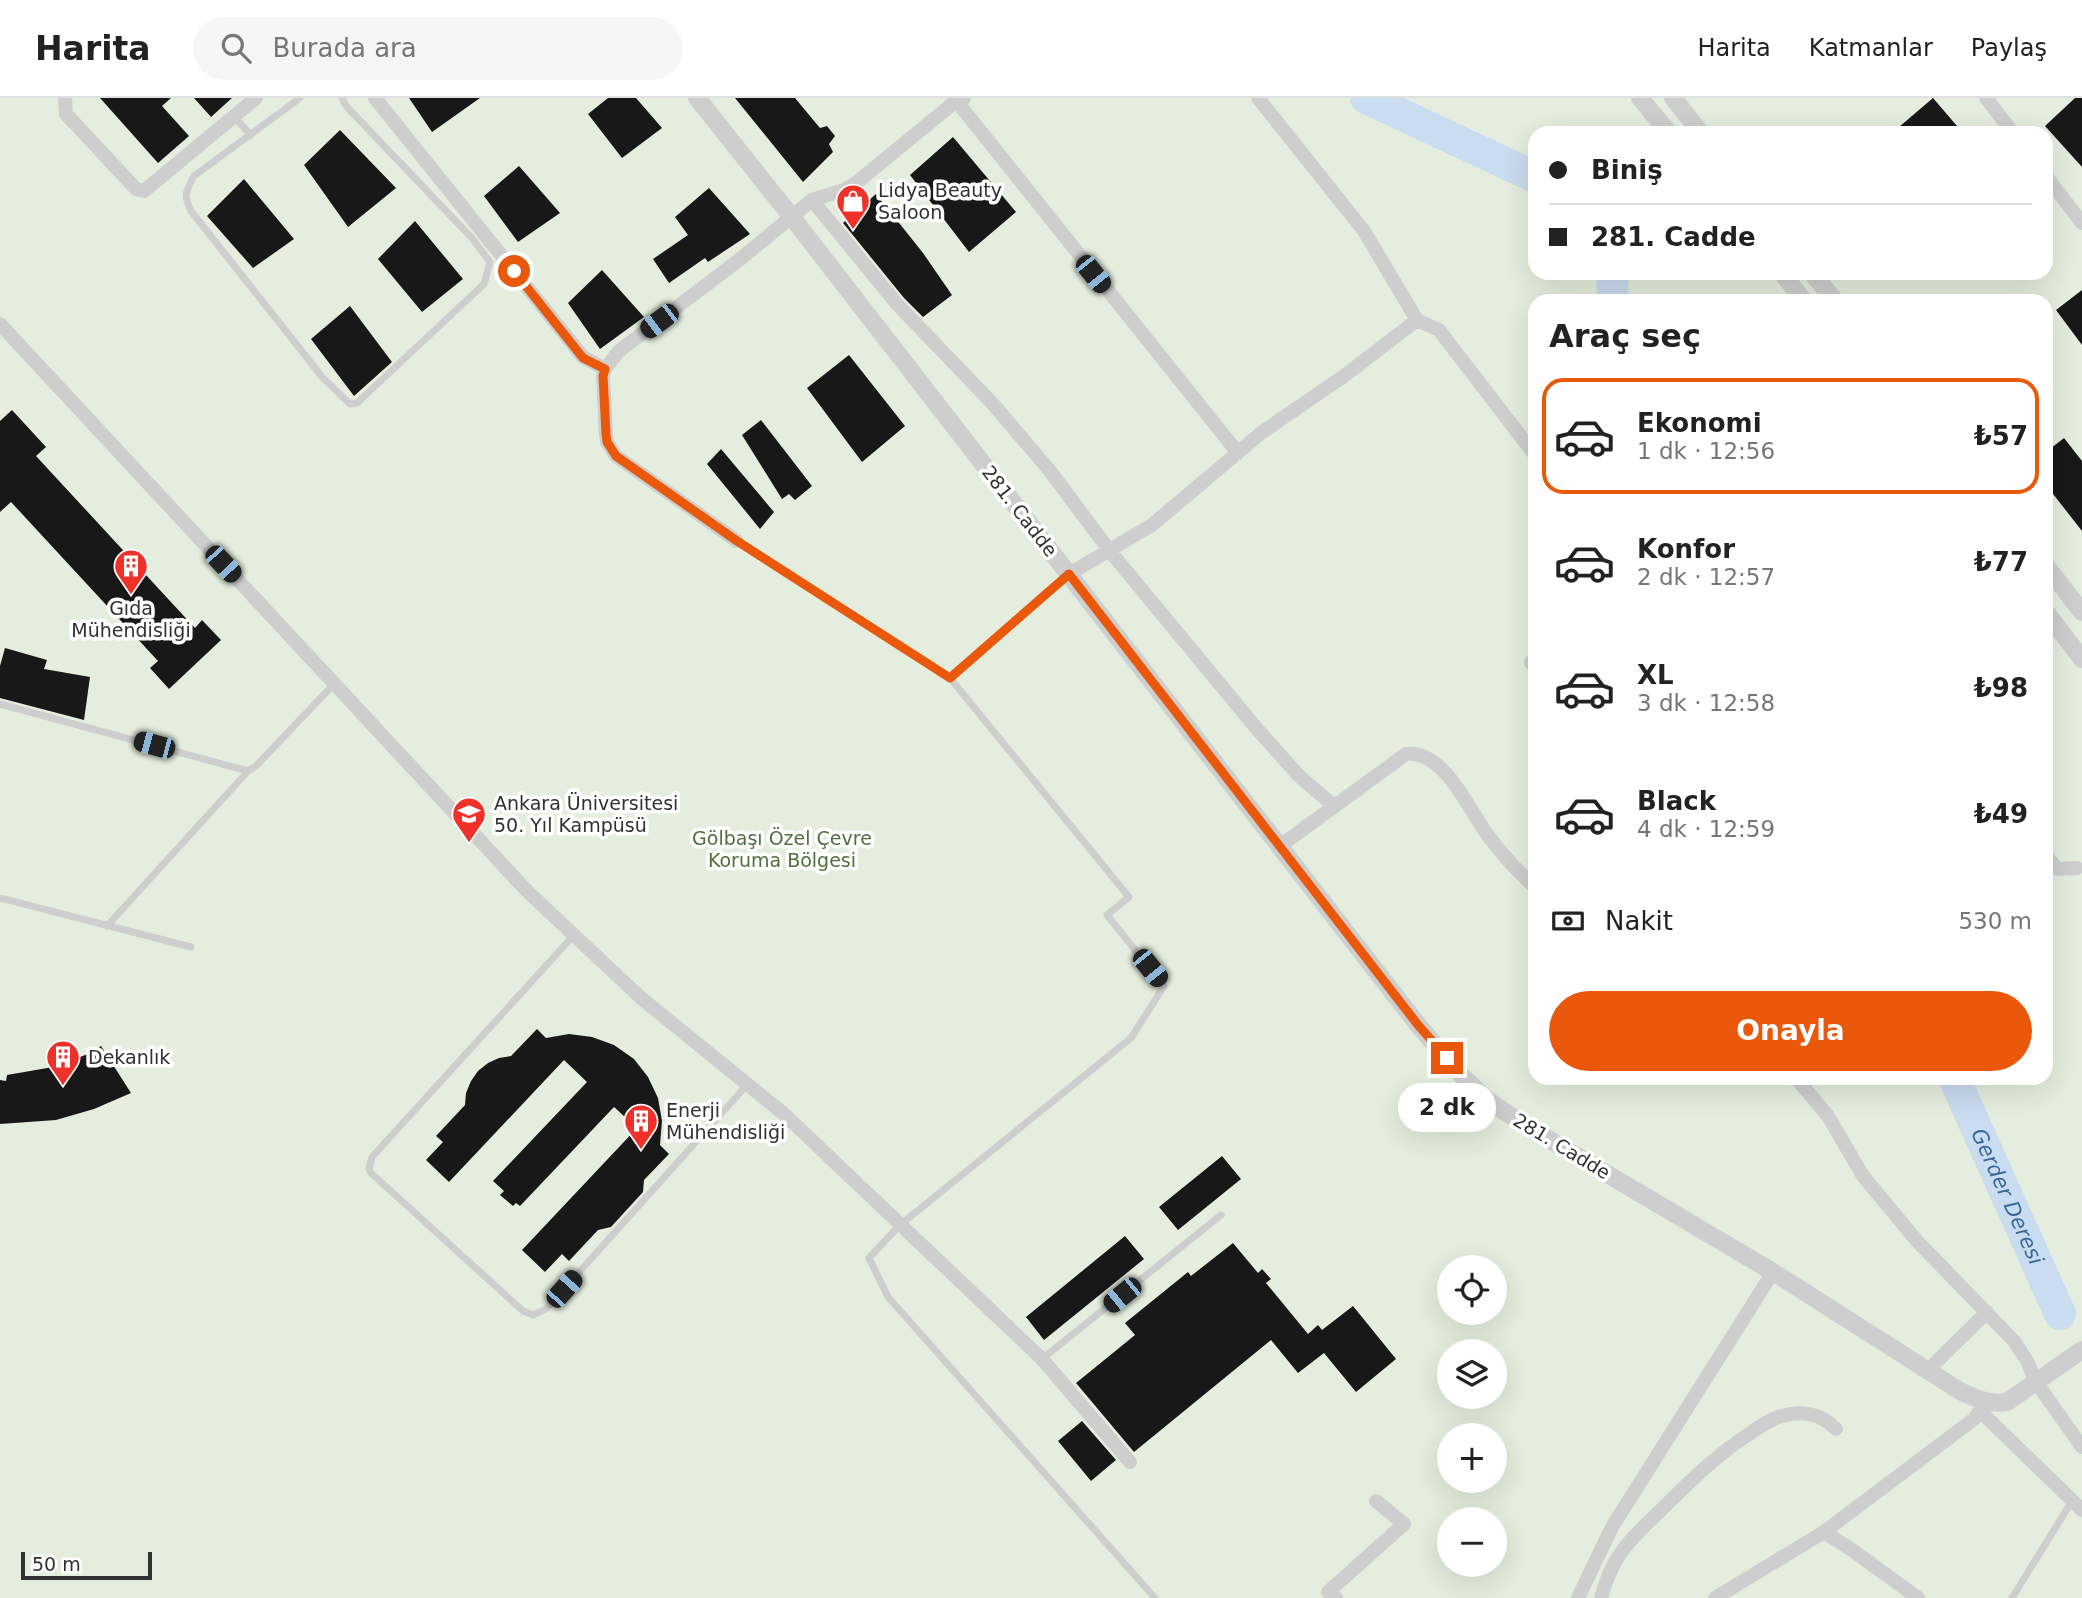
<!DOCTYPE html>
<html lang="tr">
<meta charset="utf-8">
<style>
body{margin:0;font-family:"DejaVu Sans",sans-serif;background:#f6f6f6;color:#222;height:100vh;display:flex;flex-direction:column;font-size:26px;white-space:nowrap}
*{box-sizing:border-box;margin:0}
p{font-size:23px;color:#767676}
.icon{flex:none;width:38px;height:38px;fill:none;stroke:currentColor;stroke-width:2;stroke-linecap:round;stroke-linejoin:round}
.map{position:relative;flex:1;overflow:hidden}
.drawer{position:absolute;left:1528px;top:196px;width:525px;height:791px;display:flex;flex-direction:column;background:#fff;border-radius:21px;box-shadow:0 7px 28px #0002}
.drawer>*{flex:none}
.banner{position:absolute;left:1528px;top:28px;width:525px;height:154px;border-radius:21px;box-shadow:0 7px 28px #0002;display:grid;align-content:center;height:154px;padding:0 21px;background:#fff}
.buttons{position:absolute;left:1437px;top:1157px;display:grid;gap:14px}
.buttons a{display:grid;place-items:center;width:70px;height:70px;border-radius:50%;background:#fff;box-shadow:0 7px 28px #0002;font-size:35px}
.scale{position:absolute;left:21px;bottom:18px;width:131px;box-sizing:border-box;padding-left:7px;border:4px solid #313131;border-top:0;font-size:19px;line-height:24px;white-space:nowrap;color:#313131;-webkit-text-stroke:5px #fff;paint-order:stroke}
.end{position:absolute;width:32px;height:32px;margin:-16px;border:9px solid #ea580c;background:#fff;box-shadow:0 0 0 4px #fff}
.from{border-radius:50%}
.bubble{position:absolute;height:49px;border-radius:24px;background:#fff;box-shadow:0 7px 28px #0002;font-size:23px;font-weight:700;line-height:49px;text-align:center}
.car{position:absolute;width:21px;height:42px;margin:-21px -10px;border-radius:9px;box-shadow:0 0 5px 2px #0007;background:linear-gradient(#222 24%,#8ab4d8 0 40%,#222 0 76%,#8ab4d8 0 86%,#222 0)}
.banner b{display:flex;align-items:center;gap:24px;height:66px;font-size:26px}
.banner b+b{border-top:2px solid #e0e0e0}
.banner i{width:18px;height:18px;background:#222}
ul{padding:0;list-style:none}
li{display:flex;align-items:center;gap:21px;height:116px;margin:0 14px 10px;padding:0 7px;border:4px solid transparent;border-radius:21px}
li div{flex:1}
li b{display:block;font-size:26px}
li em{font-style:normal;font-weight:700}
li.active{border-color:#ea580c}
li>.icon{width:63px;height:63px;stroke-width:1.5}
h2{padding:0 21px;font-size:32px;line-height:84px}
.pay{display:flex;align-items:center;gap:18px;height:77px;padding:0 21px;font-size:26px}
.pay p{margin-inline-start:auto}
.primary-button{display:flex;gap:14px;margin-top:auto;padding:14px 21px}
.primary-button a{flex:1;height:80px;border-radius:42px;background:#ea580c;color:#fff;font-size:28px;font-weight:700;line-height:80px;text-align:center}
header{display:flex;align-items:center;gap:42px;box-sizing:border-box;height:98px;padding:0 35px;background:#fff;border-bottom:2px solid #e0e0e0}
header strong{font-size:33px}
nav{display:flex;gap:38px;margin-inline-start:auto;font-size:24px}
.search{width:490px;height:63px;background:#f6f6f6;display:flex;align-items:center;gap:18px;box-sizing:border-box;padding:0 24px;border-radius:38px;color:#767676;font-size:26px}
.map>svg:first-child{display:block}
.green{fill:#e5eede;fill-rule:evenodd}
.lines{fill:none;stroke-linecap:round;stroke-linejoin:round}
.river{stroke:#cadcef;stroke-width:32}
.building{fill:#181818}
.service{stroke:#cecece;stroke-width:7}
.minor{stroke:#cecece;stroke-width:14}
.tertiary{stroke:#cecece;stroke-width:18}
.route{stroke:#ea580c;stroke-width:9}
.labels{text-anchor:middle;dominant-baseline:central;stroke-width:7;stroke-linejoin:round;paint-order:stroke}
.poi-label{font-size:19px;fill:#313131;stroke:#fff;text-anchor:start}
.street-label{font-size:19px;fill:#313131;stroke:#fff}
.park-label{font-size:19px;fill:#4e703a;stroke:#fff}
.water-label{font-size:21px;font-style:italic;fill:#386999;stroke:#fff}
</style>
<header>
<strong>Harita</strong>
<div class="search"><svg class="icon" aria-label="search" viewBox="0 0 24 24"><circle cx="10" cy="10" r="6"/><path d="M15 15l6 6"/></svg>Burada ara</div>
<nav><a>Harita</a><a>Katmanlar</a><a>Paylaş</a></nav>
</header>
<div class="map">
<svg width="2082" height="1500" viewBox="0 0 2082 1500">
<rect width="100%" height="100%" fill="#fff"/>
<path class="green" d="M0 0H2082V1500H0ZM1535 35H2046V175H1535ZM1535 203H2046V980H1535ZM1449 1169H1494V1214H1449ZM1449 1253H1494V1298H1449ZM1449 1337H1494V1382H1449ZM1449 1421H1494V1466H1449Z"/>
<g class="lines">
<g class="river">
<path d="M1366 0 1535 79"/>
<path d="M1612 175 1613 203"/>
<path id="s1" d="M1954 980 2060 1216"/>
</g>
</g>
<path class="building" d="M100 0H171L162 8 189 38 158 65Z
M194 0H232L211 19Z
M409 0H480L432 34Z
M608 0H636L662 30 622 60 588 16Z
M735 0H795L820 30 827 28 835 38 829 46 833 54 803 84Z
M1933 0 1963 35H1892Z
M2075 0H2082V69L2045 28Z
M340 32 396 90 348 129 304 67Z
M953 39 1016 114 969 154 910 77Z
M519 68 560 115 518 144 484 98Z
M244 81 294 141 253 170 207 118Z
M709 90 750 136 708 164 705 160 669 185 653 161 688 137 675 119Z
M876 96 923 155 952 197 923 219 904 200 843 125Z
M415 123 463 181 422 214 378 161Z
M602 172 644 219 600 251 568 205Z
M2082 192V247L2056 212Z
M350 208 392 264 354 298 311 241Z
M849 257 905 328 862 364 807 290Z
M12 312 46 349 36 358 195 530 202 522 221 542 169 591 150 570 158 563 11 404 0 414V323Z
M761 322 812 388 795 402 789 396 782 401 742 337Z
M2064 340 2082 363V433L2046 387V354Z
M721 351 774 414 760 431 707 366Z
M5 550 47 562 44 571 90 579 84 622 0 600V568Z
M537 931 546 940 569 936 592 939 614 947 634 961 648 979 658 1000 662 1023 660 1047 669 1056 644 1082 643 1094 611 1129 598 1132 569 1163 562 1156 545 1174 522 1152 637 1030 614 1009 520 1108 516 1105 513 1108 500 1097 504 1093 493 1083 587 984 564 962 449 1084 426 1062 443 1044 436 1038 465 1007 466 995 471 983 478 973 488 965 499 960 511 958Z
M101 948 131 995 94 1011 56 1022 0 1026V982L6 983 7 977 53 969 88 956Z
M1222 1058 1241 1081 1178 1132 1159 1109Z
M1125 1138 1144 1161 1044 1242 1026 1219Z
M1233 1145 1258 1175 1262 1171 1271 1181 1266 1185 1308 1236 1318 1227 1322 1232 1353 1208 1396 1261 1356 1294 1324 1255 1298 1275 1271 1242 1134 1354 1076 1285 1135 1237 1125 1225 1188 1174 1191 1178Z
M1082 1323 1116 1362 1091 1383 1058 1343Z"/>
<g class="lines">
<path class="service" d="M300 0 194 78C186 94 183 96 191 113L323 280 350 306 357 305 484 186 490 164 471 139 346 8 342 0
M234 19 251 37
M737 443 950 580 1129 799 1107 817 1164 888 1131 940 900 1127 869 1160 888 1199 1155 1500
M950 580 1069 476
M0 606 248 673 256 668 334 586
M0 800 191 849
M107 828 248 673
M574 837 372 1059 369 1070 371 1075 523 1213 533 1217 546 1211 747 987
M1042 1261 1221 1117
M2012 1500 2072 1403"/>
<path class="minor" d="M65 0 66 16 136 91 144 93 256 0
M375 0 583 259 605 271
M954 0 1238 355
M1258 0 1364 133 1417 222 1439 232 1535 357
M1986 0 2013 35
M2046 78 2082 125
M812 102 897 206 993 306 1050 373 1109 452 1257 631 1299 678 1334 708
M0 226 526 792 641 900 784 1016 1042 1261 1130 1364
M737 443 616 358 607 344 606 336 603 278 605 271 619 253 739 162 812 102 844 92 856 85 956 3 964 0
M1069 476 1152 427 1261 335 1344 278 1417 222
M1531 565 1535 559
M1280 748 1406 656C1444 652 1468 710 1487 736 1501 755 1517 773 1535 789
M2046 757 2057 771 2077 770
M1796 980 1828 1018 1863 1078 1917 1143 2014 1243 2027 1263 2036 1284 2082 1349
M1928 1272 1987 1214
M1980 1313 2082 1412
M1824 1434 1852 1452 1918 1500
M1336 1500 1328 1494 1404 1426 1376 1403
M1578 1500 1612 1429 1773 1174
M1601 1500C1605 1486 1609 1473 1617 1461 1629 1441 1648 1425 1664 1409 1691 1382 1717 1357 1749 1336 1759 1329 1770 1321 1782 1318 1802 1312 1822 1316 1836 1331
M1715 1500 1824 1434 1974 1321 1986 1304"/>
<path class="tertiary" d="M697 0 791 118 1418 927 1461 977 1485 1000 1502 1012 1538 1035 1773 1174 1960 1293C1975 1300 1989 1307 2007 1304L2082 1252
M1640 0 1669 35
M1673 0 1701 35
M1782 175 1804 203
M1812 175 1835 203
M2046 468 2082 514
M2046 514 2082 561"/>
</g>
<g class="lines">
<path class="route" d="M514 173 583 260 605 271 603 278 606 336 607 344 616 358 737 443 950 580 1069 476 1418 927 1447 960"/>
</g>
<defs>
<g id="shop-pin" transform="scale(1.75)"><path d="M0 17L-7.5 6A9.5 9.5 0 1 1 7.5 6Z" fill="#f0312a" stroke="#fff"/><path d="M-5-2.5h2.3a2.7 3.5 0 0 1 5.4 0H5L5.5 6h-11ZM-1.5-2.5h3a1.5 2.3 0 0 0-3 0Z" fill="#fff"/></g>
<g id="building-pin" transform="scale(1.75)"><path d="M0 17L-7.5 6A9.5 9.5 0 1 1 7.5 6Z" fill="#f0312a" stroke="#fff"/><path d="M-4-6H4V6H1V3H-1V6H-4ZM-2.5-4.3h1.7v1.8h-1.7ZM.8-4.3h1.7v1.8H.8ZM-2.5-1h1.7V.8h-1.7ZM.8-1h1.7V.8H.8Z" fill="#fff"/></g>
<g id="university-pin" transform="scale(1.75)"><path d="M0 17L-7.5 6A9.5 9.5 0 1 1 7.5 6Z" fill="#f0312a" stroke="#fff"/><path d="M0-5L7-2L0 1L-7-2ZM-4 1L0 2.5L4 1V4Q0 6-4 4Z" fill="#fff"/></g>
</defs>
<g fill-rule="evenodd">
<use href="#shop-pin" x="853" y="103"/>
<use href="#building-pin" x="131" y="468"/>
<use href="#university-pin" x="469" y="716"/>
<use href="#building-pin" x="63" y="959"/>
<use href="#building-pin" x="641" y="1023"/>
</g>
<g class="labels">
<g class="poi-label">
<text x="878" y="92">Lidya Beauty<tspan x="878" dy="22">Saloon</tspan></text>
<text x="131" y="510" text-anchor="middle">Gıda<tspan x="131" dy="22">Mühendisliği</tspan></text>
<text x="494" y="705">Ankara Üniversitesi<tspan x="494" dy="22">50. Yıl Kampüsü</tspan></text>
<text x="88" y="959">Dekanlık</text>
<text x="666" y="1012">Enerji<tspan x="666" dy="22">Mühendisliği</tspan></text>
</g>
<g class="street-label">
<text transform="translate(1020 413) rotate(52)">281. Cadde</text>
<text transform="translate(1562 1048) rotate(31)">281. Cadde</text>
</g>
<g class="park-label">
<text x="782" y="740">Gölbaşı Özel Çevre<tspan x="782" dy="22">Koruma Bölgesi</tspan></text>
</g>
<g class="water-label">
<text stroke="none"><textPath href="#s1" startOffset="130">Gerder Deresi</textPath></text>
</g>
</g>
</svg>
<div class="buttons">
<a><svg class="icon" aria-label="locate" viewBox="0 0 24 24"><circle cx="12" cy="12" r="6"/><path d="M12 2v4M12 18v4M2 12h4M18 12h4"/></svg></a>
<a><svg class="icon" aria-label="layers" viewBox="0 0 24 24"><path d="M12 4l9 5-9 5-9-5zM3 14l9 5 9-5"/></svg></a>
<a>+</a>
<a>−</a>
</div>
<div class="scale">50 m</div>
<i class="end from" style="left:514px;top:173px"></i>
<i class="end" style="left:1447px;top:960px"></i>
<div class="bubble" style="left:1398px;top:985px;width:98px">2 dk</div>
<i class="car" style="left:1093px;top:176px;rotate:141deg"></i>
<i class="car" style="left:659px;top:223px;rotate:233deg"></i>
<i class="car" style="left:223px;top:466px;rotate:137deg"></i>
<i class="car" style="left:154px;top:647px;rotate:285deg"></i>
<i class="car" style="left:1150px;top:870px;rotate:141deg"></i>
<i class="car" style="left:564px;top:1191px;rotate:42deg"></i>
<i class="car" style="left:1122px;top:1197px;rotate:231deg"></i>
<div class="banner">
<b><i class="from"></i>Biniş</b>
<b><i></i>281. Cadde</b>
</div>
<section class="drawer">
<h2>Araç seç</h2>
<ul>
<li class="active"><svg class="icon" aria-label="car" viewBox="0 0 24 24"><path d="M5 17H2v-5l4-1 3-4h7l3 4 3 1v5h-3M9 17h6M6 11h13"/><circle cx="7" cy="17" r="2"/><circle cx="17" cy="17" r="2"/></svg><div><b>Ekonomi</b><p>1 dk · 12:56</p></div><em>₺57</em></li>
<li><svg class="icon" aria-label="car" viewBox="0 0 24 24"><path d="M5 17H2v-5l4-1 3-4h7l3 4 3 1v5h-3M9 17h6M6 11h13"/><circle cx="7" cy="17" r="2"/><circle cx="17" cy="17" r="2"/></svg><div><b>Konfor</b><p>2 dk · 12:57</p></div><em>₺77</em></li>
<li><svg class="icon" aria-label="car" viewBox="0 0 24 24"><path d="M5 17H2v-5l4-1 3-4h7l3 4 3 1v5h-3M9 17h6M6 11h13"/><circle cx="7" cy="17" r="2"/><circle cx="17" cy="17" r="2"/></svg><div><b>XL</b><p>3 dk · 12:58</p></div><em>₺98</em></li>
<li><svg class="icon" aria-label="car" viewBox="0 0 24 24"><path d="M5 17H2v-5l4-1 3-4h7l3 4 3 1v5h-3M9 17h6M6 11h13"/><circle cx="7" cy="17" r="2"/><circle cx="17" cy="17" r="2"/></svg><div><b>Black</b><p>4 dk · 12:59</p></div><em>₺49</em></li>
</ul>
<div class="pay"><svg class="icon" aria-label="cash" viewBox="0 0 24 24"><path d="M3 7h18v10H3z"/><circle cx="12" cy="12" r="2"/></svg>Nakit<p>530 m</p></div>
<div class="primary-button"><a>Onayla</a></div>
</section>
</div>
